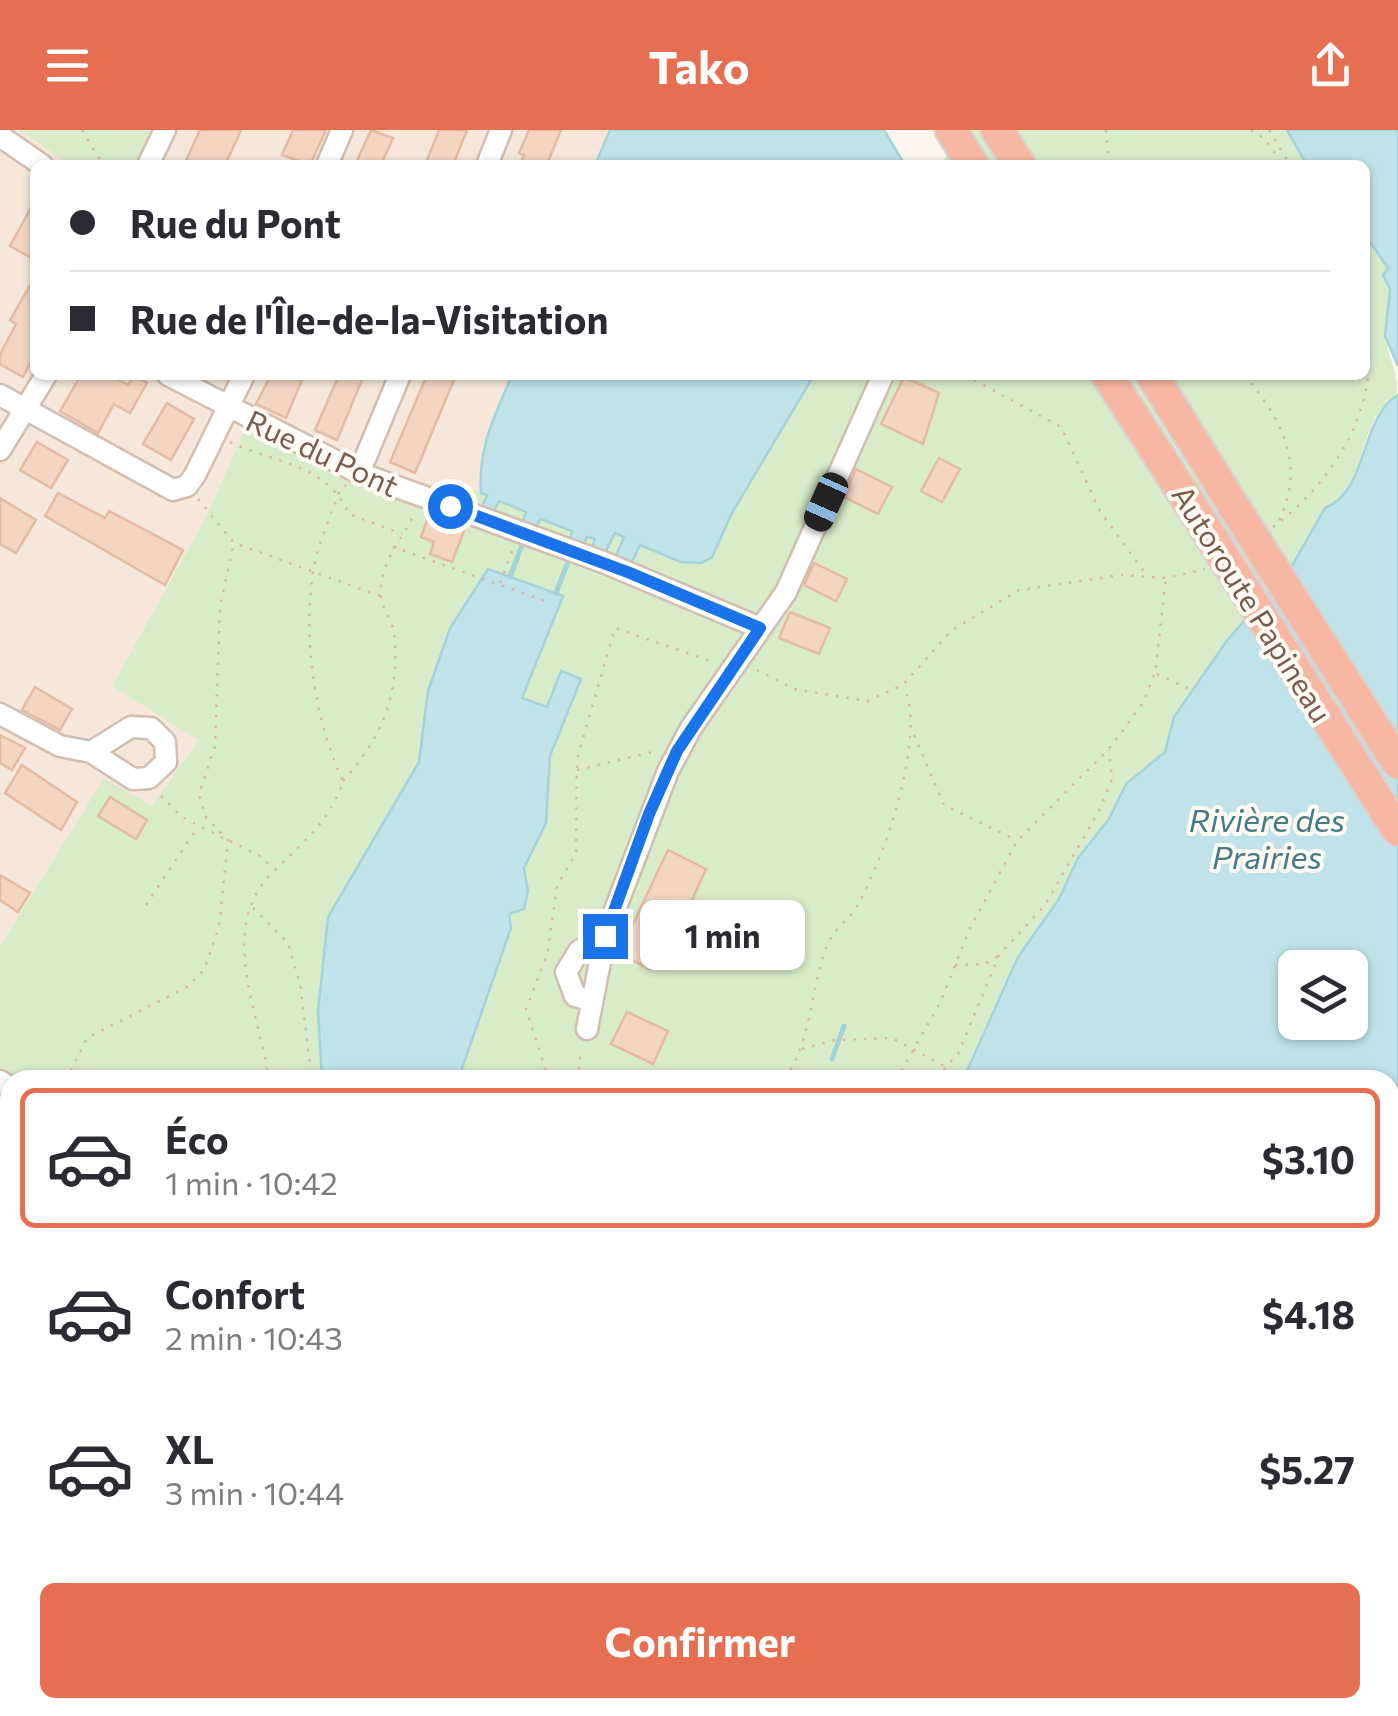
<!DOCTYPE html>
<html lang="fr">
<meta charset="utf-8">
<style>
body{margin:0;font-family:Commissioner,sans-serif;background:#f2f2f3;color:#2b2b33;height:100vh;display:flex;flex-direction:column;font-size:38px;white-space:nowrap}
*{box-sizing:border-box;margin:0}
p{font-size:32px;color:#7c7c81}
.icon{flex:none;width:55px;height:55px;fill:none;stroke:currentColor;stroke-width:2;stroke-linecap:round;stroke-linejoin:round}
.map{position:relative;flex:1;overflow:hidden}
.panel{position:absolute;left:0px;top:940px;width:1400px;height:648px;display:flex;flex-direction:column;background:#fff;border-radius:30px 30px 0 0;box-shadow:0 2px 8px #0004}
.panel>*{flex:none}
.banner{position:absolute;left:30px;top:30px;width:1340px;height:220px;border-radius:15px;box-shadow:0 2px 8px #0004;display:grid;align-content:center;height:220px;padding:0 40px;background:#fff}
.fabs{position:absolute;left:1278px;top:820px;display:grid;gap:20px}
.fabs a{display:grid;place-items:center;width:90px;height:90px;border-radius:15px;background:#fff;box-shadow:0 2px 8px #0004;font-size:50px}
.end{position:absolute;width:45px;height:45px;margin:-22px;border:12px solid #1a73e8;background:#fff;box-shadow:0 0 0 5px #fff}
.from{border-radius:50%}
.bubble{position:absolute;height:70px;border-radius:15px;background:#fff;box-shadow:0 2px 8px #0004;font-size:32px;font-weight:700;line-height:70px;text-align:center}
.car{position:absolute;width:30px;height:60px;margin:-30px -15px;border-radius:12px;box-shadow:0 0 8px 2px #0007;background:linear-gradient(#222 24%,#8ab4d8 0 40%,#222 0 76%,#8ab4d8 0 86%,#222 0)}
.banner b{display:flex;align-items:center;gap:35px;height:95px;font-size:38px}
.banner b+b{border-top:2px solid #e1e1e2}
.banner i{width:25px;height:25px;background:#2b2b33}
ul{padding:18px 0 0;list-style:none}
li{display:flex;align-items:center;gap:30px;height:140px;margin:0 20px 15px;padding:0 20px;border:5px solid transparent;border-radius:15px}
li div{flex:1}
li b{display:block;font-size:38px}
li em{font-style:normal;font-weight:700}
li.active{border-color:#e76f51}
li>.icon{width:90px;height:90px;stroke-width:1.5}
.cta{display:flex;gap:20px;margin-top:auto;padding:20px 40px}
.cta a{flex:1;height:115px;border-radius:15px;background:#e76f51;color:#fff;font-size:40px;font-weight:700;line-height:115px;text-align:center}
header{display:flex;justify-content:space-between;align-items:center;height:130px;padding:0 40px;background:#e76f51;color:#fff;font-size:45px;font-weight:700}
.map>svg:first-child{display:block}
.residential{fill:#f5e8da}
.green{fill:#d8ecc9}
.water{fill:#bfe3e8;stroke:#a5d3da;stroke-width:2.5;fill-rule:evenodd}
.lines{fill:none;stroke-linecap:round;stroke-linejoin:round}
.stream{stroke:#a5d3da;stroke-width:5}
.building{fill:#f3d5c3;stroke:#e6bba3;stroke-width:2.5}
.minor-casing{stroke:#d1beb0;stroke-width:25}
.highway-casing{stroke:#dad1cd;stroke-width:35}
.path{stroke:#d9b8a5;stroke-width:2.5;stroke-dasharray:2.5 8;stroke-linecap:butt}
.minor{stroke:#fff;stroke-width:20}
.highway{stroke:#f7b7a3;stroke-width:30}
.highway-bridge-casing{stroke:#dad1cd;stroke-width:35;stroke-linecap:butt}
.highway-bridge{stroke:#f7b7a3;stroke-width:30}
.route{stroke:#1a73e8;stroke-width:12}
.labels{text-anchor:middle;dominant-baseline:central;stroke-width:8;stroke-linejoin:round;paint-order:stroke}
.street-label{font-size:30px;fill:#7a5c4d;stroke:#fffaf3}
.water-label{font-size:32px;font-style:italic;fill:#437c86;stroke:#fffaf3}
</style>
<header><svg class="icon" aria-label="menu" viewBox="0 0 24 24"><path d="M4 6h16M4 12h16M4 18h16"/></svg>Tako<svg class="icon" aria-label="share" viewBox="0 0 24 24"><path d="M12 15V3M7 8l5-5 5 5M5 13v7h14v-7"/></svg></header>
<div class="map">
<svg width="1398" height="1586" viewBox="0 0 1398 1586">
<rect width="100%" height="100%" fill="#fdf6ec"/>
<path class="residential" d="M0 0H610L595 35H35V245H512L482 318 481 363 464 356 460 363 416 375 328 340 246 297 204 391 198 610 152 677 105 649 0 816Z"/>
<path class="green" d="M19 0H150L134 35H71Z
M965 0H1287L1307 35H940Z
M1365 105 1388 138 1383 145C1396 172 1383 183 1386 207 1388 231 1398 237 1397 268 1358 279 1368 362 1325 378L1293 434 1226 512 1174 587 1165 622 1126 654 1109 689 1078 728 1059 769 1018 827 963 950H458L511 798 508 784 528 761 524 738 546 693 550 626 562 591C527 559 474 564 428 561L419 632 328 787 318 881 322 950H10V1521L0 1532V816L104 648 152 676 198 610 112 556 204 391 246 297 328 340 415 375 425 353 460 363 464 356 487 365 482 377 498 371 526 382 523 392 535 397 540 388 572 401 570 409H595L605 422 614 403 624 407 616 426 631 432 639 414 681 432 712 427 732 383 814 245H1365Z
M253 1578H400L401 1586H249Z"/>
<path class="water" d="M610 0H884L905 35H595Z
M1287 0H1398V236L1385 206 1390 159 1383 145 1388 138 1365 105V35H1307Z
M512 245H814L732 383 712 427 701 433 681 432 640 415 632 432 616 426 624 407 615 403 605 423 592 418 595 409 587 407 583 415 570 410 572 401 541 389 535 397 523 393 526 382 499 371 493 383 482 378 487 365 481 363C478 316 494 288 512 245Z
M1398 265V1586H401L400 1578H1390V950H963L1018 827 1059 769 1078 728 1109 689 1126 654 1165 622 1174 587 1226 512 1293 434 1325 378C1369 361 1359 288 1398 265ZM1295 838H1350V892H1295Z
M488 439 563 466 522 568 547 577 561 541 581 549 550 626 546 693 524 738 528 761 524 779 509 784 511 798 458 950H322L318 881 328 787 419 632 428 561 450 498Z
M10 1521V1578H253L249 1586H0V1532Z"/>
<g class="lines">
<path class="stream" d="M510 447 525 407
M556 463 571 424
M832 929 844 896"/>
</g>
<path class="building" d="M200 0H241L225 35H184Z
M293 0H326L310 35 282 25Z
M371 0 393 8 381 35H355Z
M439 0H467L453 35H425Z
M529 0H561L547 34 520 35 524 25 519 23Z
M35 70V130L10 116Z
M35 147V224L23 247 0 234V225L16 194 10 190Z
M81 245H111L128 255 134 245 147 253 130 283 114 274 98 303 60 281Z
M271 245H304L286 288 256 274Z
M339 245H364L337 310 315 300Z
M427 245H456L415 343 390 332Z
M904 247 939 263 923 314 881 294Z
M167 273 194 289 171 330 143 314Z
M37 312 68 330 51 358 20 340Z
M939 328 960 339 942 372 921 361Z
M856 339 892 357 878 384 844 367Z
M58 363 105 388 109 381 183 420 165 455 45 386Z
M0 368 36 390 16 423 0 414Z
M429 385 465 398 452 432 430 424 434 412 421 407Z
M814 433 847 449 836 471 804 455Z
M790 482 830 498 819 524 779 508Z
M35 557 72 579 60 600 22 580Z
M0 605 25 618 12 640 0 633Z
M22 635 77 672 61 700 5 663Z
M110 667 147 690 136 709 98 686Z
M668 720 706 739 680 797 671 793 650 839 619 824Z
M0 745 30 763 18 782 0 770Z
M627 882 668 901 653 934 611 914Z"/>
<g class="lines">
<g class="minor-casing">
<path id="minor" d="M0 6 42 35
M148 35 165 0
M327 35 342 0
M487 35 501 0
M168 245 359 343 603 432 760 498
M0 265 173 360 187 356 195 345 244 245
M0 320 46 245
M359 343 400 245
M0 584 60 616 91 622
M131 597 151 598 165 612 166 632 149 648 133 649 91 622Z
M592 871 575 866 566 842 579 821 605 806
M587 899 605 806 668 641 691 598 786 462 883 245
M0 951 10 957"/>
</g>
<g class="highway-casing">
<path id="highway" d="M951 0 973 35
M997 0 1020 35
M1107 245 1206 399
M1152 245 1236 380"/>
</g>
<path class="path" d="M82 0 103 35
M1106 0 1109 35
M1251 0 1265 9 1283 35
M1269 0 1290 35
M965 245 1061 297 1100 381 1147 446
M1244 245C1282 288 1307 337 1278 392
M230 312C276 334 326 333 349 384L402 404
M198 369 234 413 380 466
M1273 397C1337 349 1384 271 1365 189
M393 417 545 471
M500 453 513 419
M757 540 794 559 867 571 903 555 951 501 1019 460 1121 445 1166 448 1205 439
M1157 544 1193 561
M914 605 944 675 1016 710
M577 640 657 621
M343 651C382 608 401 562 394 503 392 490 382 478 381 466 379 431 403 410 415 382
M161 666 182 687 223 708
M230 711 260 726 274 739
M146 775 197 698
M253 778 288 813 300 854 312 950
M955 835 985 834 998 826
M802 919 835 910 892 908 944 936
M66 950 87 908 187 857 204 840 219 797 228 710 205 686 199 664 215 616 220 476 234 413
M269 950C260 885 216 797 273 742 302 713 330 692 343 651 314 589 302 505 314 436 319 411 331 386 339 362L346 355
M549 950 526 879 547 825 557 756 576 723 577 629 615 498 716 533
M578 950 581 919
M762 950 788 944C815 902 811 842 832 806 839 795 851 787 857 776 884 730 927 605 904 557
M896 950 940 873 970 798 1017 711 1109 619 1143 573 1155 543 1166 448
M942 950 945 937 958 924 999 825 1045 775 1100 679 1112 649 1109 620
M0 1111 10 1102
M0 1443 10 1439
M356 1578 357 1586
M313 1580 337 1578
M309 1586 313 1578"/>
<use href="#minor" class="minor"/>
<use href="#highway" class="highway"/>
<g class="highway-bridge-casing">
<path id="highway-bridge" d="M1236 380 1398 634
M1206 399 1398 701"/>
</g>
<use href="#highway-bridge" class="highway-bridge"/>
</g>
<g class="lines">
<path class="route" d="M450 376 630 443 760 498 677 621 649 684 605 806"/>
</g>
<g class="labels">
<g class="street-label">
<text transform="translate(323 322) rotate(25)">Rue du Pont</text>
<text transform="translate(1253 473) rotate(58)">Autoroute Papineau</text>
</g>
<g class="water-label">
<text x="1267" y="689">Rivière des<tspan x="1267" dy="37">Prairies</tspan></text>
</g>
</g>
</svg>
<div class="fabs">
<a><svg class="icon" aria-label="layers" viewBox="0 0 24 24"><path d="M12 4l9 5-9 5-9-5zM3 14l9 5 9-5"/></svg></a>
</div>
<i class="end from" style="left:450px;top:376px"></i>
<i class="end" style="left:605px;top:806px"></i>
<div class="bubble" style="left:640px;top:770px;width:165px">1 min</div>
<i class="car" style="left:826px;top:372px;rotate:204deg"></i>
<div class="banner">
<b><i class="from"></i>Rue du Pont</b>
<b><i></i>Rue de l'Île-de-la-Visitation</b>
</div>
<section class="panel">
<ul>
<li class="active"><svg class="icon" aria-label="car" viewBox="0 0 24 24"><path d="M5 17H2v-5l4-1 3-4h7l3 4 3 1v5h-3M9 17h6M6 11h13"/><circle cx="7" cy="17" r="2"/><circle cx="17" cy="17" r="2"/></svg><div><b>Éco</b><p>1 min · 10:42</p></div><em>$3.10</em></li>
<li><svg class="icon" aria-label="car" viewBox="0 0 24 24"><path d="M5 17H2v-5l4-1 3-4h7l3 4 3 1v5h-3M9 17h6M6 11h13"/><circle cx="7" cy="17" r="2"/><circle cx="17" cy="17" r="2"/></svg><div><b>Confort</b><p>2 min · 10:43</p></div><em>$4.18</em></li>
<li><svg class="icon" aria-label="car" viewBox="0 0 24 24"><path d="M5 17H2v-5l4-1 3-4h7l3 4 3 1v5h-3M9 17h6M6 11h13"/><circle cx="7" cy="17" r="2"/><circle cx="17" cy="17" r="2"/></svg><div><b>XL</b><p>3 min · 10:44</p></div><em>$5.27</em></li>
</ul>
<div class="cta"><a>Confirmer</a></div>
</section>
</div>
